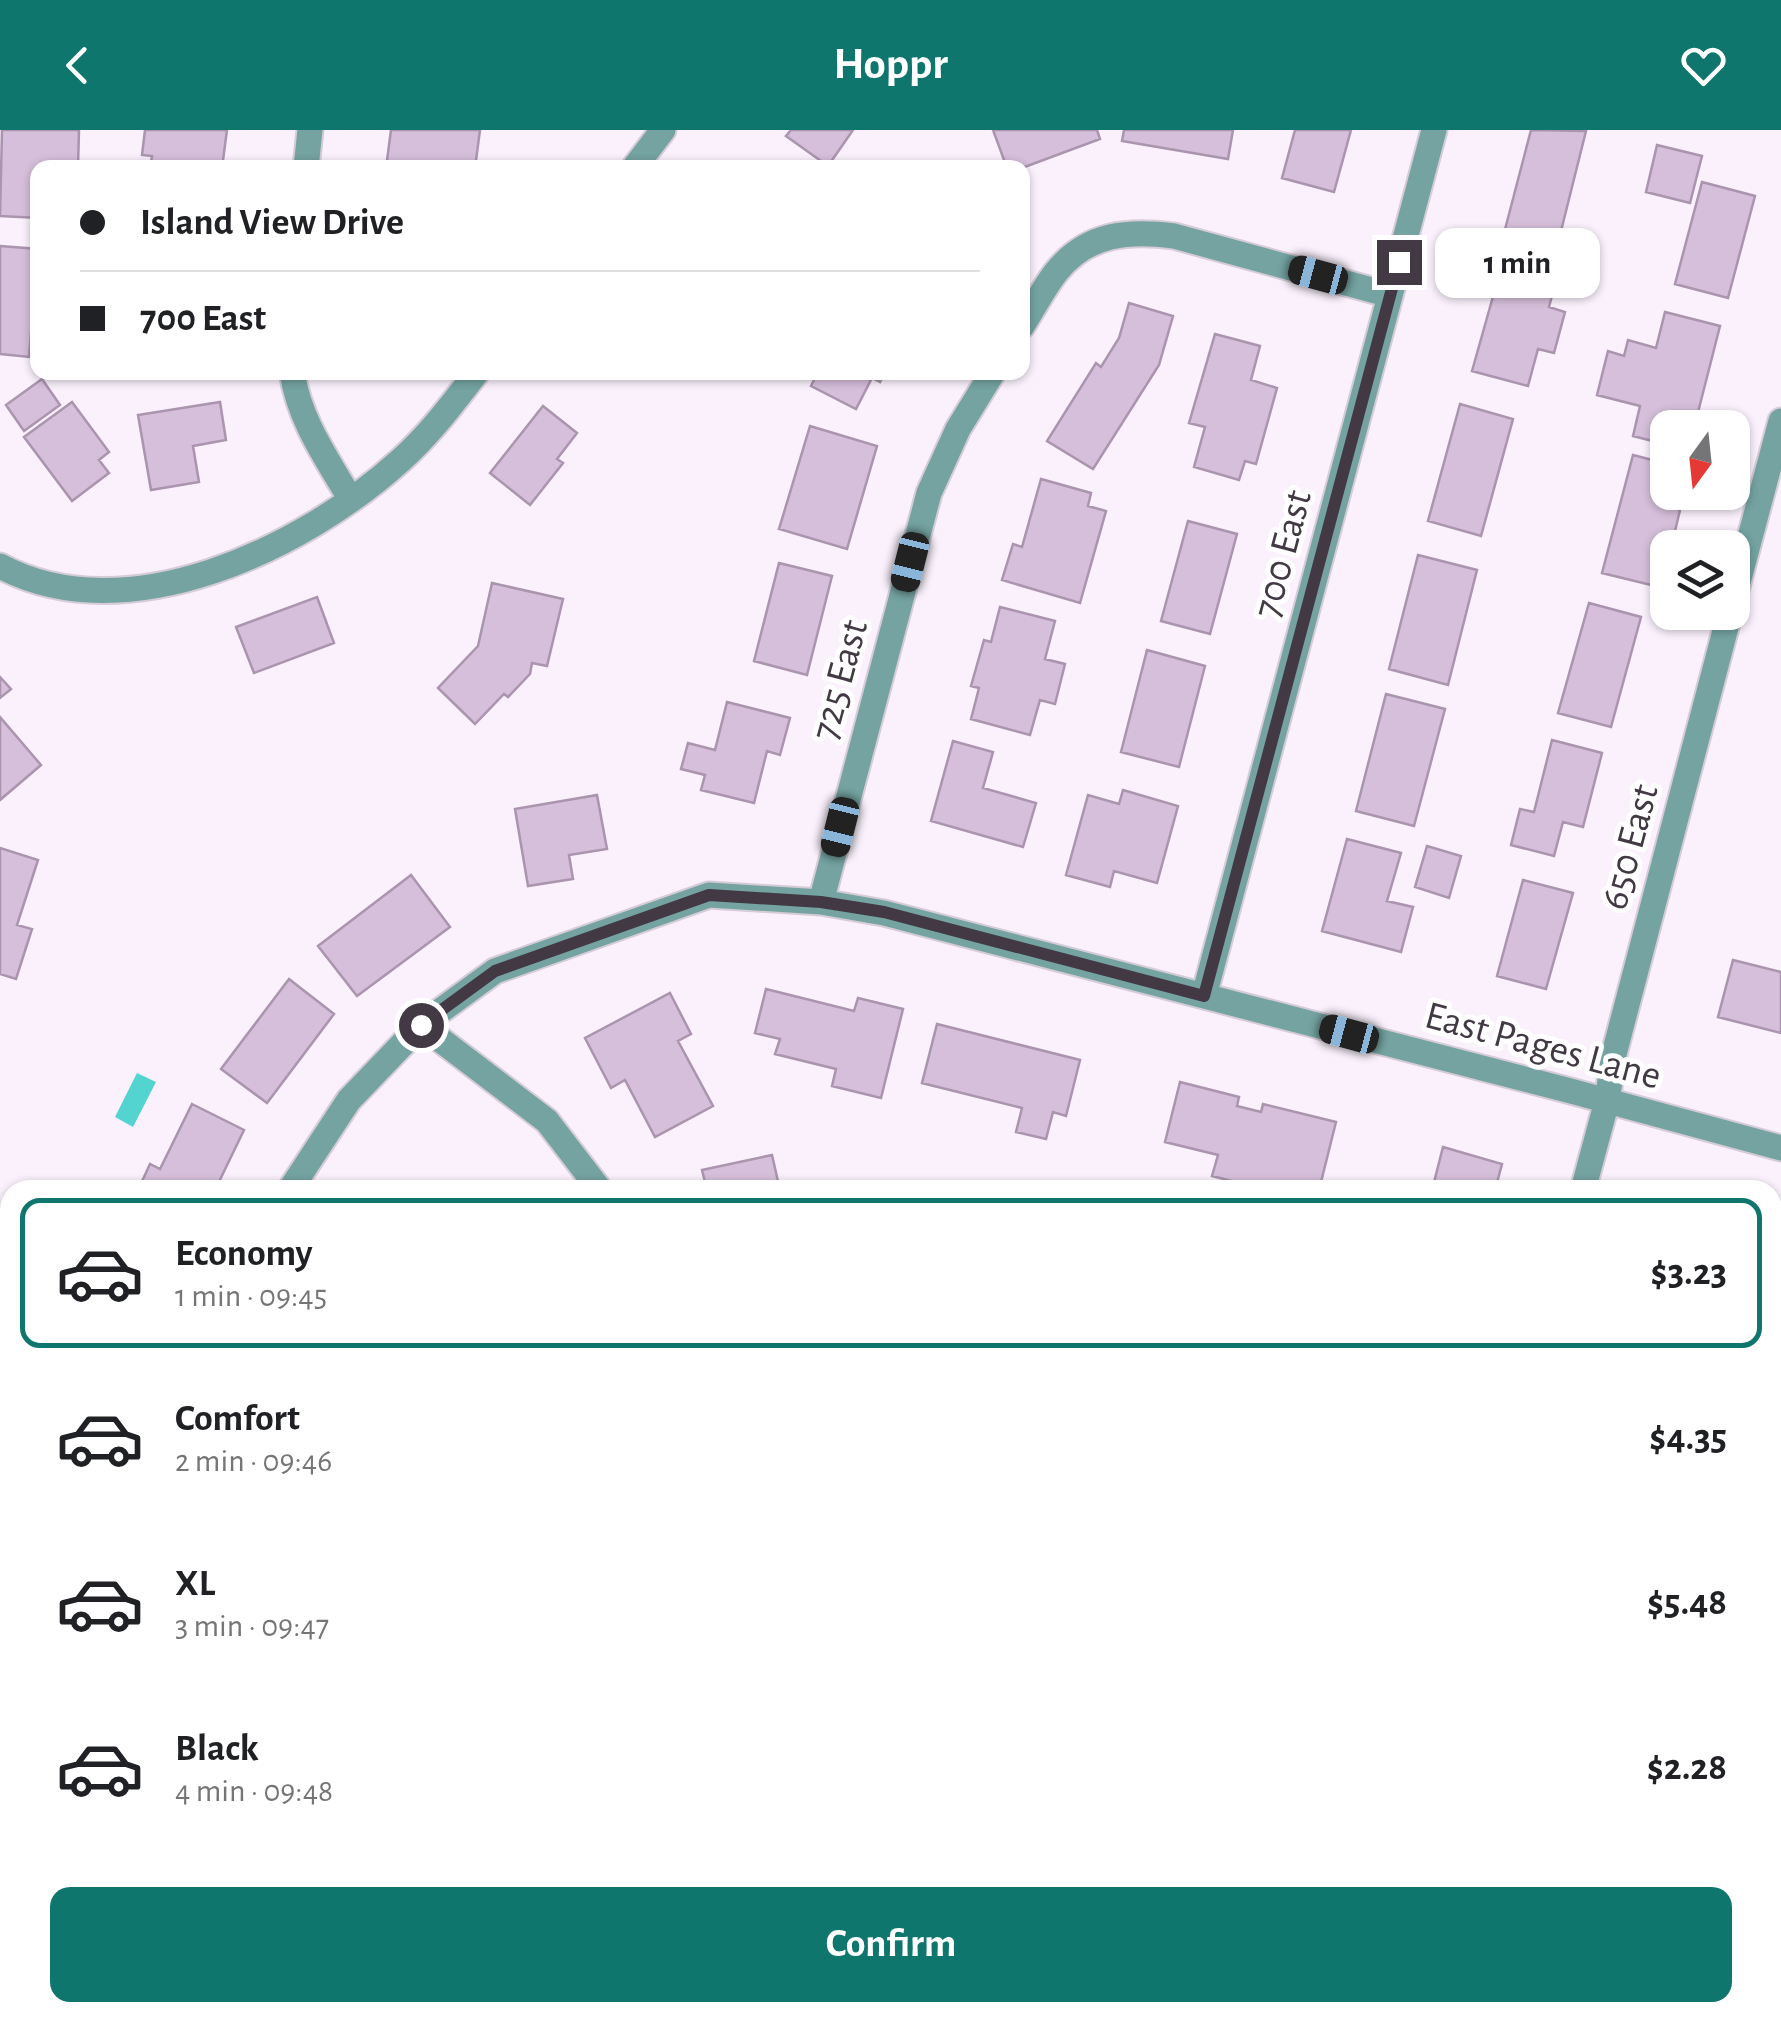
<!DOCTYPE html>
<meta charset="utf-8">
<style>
body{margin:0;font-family:"Alegreya Sans",sans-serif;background:#f2f2f2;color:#202124;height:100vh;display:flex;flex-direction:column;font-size:38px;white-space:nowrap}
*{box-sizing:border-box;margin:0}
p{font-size:32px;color:#757577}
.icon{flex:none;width:55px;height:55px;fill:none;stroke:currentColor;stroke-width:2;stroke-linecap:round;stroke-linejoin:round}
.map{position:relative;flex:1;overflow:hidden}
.drawer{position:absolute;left:0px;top:1050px;width:1782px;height:842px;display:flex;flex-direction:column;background:#fff;border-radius:30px 30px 0 0;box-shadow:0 2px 8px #0004}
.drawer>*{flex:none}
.guide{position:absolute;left:30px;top:30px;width:1000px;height:220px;border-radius:20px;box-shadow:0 2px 8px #0004;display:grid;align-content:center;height:220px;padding:0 50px;background:#fff}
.needle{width:65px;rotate:195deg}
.fabs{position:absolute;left:1650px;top:280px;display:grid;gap:20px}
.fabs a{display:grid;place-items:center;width:100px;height:100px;border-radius:20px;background:#fff;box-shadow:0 2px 8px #0004;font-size:50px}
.end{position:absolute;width:45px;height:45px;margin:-22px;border:12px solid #423944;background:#fff;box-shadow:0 0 0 5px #fff}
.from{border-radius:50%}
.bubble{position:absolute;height:70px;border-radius:20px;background:#fff;box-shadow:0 2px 8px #0004;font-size:32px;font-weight:600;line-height:70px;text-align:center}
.car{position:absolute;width:30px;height:60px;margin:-30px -15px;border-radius:12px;box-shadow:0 0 8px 2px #0007;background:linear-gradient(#222 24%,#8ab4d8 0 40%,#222 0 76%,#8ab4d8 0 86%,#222 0)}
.guide b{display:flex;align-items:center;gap:35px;height:95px;font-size:38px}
.guide b+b{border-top:2px solid #e0e0e0}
.guide i{width:25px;height:25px;background:#202124}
ul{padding:18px 0 0;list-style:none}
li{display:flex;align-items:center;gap:30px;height:150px;margin:0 20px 15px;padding:0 30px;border:5px solid transparent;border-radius:20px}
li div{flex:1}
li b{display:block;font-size:38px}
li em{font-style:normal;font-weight:600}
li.current{border-color:#0f766e}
li>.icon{width:90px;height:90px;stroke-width:1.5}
.button{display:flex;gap:20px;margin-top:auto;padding:20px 50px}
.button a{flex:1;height:115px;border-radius:20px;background:#0f766e;color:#fff;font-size:40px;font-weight:600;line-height:115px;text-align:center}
header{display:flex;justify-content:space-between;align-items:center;height:130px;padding:0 50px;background:#0f766e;color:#fff;font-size:45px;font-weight:600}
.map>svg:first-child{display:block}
.water{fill:#54d4d1}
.building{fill:#d5bfda;stroke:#aa94ae;stroke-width:2.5}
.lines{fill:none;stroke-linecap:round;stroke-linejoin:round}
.minor-casing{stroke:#d5ccd7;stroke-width:29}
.minor{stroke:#74a3a1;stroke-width:25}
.route{stroke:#423944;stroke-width:12}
.labels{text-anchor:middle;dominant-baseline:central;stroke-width:10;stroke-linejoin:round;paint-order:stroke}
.street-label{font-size:40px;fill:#423944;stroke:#fff}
</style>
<header><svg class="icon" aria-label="back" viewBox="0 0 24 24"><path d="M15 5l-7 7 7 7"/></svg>Hoppr<svg class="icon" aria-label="heart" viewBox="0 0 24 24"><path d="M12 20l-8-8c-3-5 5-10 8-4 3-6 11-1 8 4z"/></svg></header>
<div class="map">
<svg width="1781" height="1892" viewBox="0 0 1781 1892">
<rect width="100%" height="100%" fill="#faf1fc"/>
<path class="water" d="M137 943 156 952 133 997 115 987Z"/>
<path class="building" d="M2 0H79L78 38H38V88L0 86Z
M145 0H227L222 38H150L152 26 142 25Z
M391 0H480L475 38H386Z
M791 0H853L828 36 786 6Z
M993 0H1097L1100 9 1022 38H1007Z
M1124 0H1233L1228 29 1122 11Z
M1295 0H1351L1334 62 1282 48Z
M1531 0 1586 1 1556 121 1503 107Z
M1657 15 1702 26 1690 73 1646 62Z
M1702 52 1755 66 1728 168 1675 154Z
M0 116 38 119 29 227 0 224Z
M1503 131 1557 147 1549 177 1565 182 1554 223 1538 219 1528 256 1472 241Z
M1129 173 1173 186 1159 235 1093 339 1047 311 1096 233 1101 237 1119 208Z
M1665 182 1720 196 1694 298H1668V315L1633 306 1640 276 1597 265 1608 221 1624 226 1628 210 1656 218Z
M1215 204 1260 216 1251 250 1277 258 1256 334 1245 331 1239 350 1194 337 1205 297 1189 293Z
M818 242H885L880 252 872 248 856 279 811 256Z
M42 249 60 275 24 301 6 275Z
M72 272 109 322 99 330 109 343 72 371 24 307Z
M220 272 226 310 193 316 199 352 151 360 138 285Z
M1460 274 1513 289 1481 406 1428 391Z
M543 276 577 303 557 329 563 333 530 375 490 343Z
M810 296 877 316 847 419 779 399Z
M1633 325 1668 334V362H1674L1670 377 1680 380 1671 418 1661 416 1651 455 1602 443Z
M1041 349 1091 363 1088 376 1106 381 1080 473 1002 450 1013 414 1022 417Z
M1188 391 1237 404 1210 504 1161 491Z
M1418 425 1477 440 1448 555 1389 539Z
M779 433 832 446 807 545 754 531Z
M492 453 563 469 547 536 532 533 530 544 508 567 504 564 475 594 438 558 478 516Z
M317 467 334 513 254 543 236 497Z
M1589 473 1641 487 1611 597 1558 583Z
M1000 477 1055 491 1045 529 1065 534 1055 574 1040 570 1030 605 971 589 979 558 971 556 984 510 991 512Z
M1147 520 1205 536 1179 637 1121 622Z
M0 547 11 559 0 568Z
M1386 564 1445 579 1414 696 1356 681Z
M727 572 790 588 780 625 767 621 754 673 701 660 705 645 681 639 688 613 715 620Z
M0 587 41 635 0 670Z
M1552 610 1602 623 1583 697 1563 692 1554 726 1511 715 1520 679 1534 682Z
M953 611 993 622 983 658 1036 673 1023 717 931 691Z
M1123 660 1178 676 1157 753 1114 741 1110 757 1066 745 1088 665 1119 674Z
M597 665 607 719 569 725 573 749 528 756 515 679Z
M1347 709 1401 723 1387 771 1413 777 1401 822 1322 801Z
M1427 716 1461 726 1449 768 1415 757Z
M0 718 38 730 17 795 32 799 16 849 0 844Z
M411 745 450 797 357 866 318 816Z
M1523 750 1573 763 1546 859 1497 846Z
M1733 830 1781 842V903L1718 887Z
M289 849 334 884 267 973 221 939Z
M766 859 854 881 858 868 903 879 881 968 832 956 836 939 775 924 780 909 755 903Z
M670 863 691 904 678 911 713 976 655 1007 625 950 611 958 585 908Z
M937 894 1080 930 1066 986 1053 982 1046 1009 1016 1002 1022 978 922 953Z
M1180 952 1239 967 1237 976 1261 982 1263 974 1336 992 1319 1060H1268L1212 1046 1218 1025 1165 1012Z
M192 974 244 1000 215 1060H138L150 1034 160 1039Z
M1443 1017 1502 1034 1495 1060H1432Z
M772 1025 780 1060H707L702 1040Z
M1778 1181 1781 1182V1235L1772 1233V1202Z
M0 1521 10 1524V1624L0 1621Z
M1781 1581V1692L1772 1693V1582Z
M0 1670 10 1673V1786L0 1784Z
M1781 1763V1839L1772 1824V1768Z
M456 1882H539L537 1892H454Z
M598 1882H699L697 1892H596Z
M725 1882H838L835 1892H722Z
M861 1882H922L920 1892H859Z
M1484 1882H1540L1538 1892H1522Z
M1661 1882H1736L1705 1892H1664Z"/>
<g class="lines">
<g class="minor-casing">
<path id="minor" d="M306 38 310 0
M634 38 663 0
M1022 196C1034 178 1044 157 1057 141 1088 103 1129 100 1174 106L1390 165
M292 242C299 290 327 329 351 370
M0 436C127 504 304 418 401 330 430 304 453 273 477 242
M1732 475 1781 291
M821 772 929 363 958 299 993 242
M1204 866 1434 0
M421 895 547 991 600 1060
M290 1060 349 970 421 895 495 841 709 765 821 772 884 783 1567 960 1781 1018
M1583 1060 1607 971 1614 924 1730 482
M0 1433 10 1438
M1247 1882 1281 1892
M87 1892 89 1882
M1362 1892 1365 1882"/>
</g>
<use href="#minor" class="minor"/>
</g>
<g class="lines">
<path class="route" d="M421 895 495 841 709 765 821 772 884 782 1204 866 1399 132"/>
</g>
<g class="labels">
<g class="street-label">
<text transform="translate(1283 424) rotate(-75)">700 East</text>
<text transform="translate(840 550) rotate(-75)">725 East</text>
<text transform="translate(1630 717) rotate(-75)">650 East</text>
<text transform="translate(1543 916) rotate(15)">East Pages Lane</text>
</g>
</g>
</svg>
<div class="fabs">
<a><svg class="needle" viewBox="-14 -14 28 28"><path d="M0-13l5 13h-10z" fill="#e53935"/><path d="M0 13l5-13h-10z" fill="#757577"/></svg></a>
<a><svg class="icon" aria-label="layers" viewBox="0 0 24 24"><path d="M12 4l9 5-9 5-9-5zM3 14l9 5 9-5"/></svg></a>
</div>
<i class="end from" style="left:421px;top:895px"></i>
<i class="end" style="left:1399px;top:132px"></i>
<div class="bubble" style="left:1435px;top:98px;width:165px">1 min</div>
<i class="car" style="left:1318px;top:145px;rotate:285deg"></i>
<i class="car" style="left:910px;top:432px;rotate:194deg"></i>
<i class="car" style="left:840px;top:697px;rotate:194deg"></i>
<i class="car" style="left:1349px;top:904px;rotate:285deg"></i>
<div class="guide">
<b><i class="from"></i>Island View Drive</b>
<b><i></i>700 East</b>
</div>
<section class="drawer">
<ul>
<li class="current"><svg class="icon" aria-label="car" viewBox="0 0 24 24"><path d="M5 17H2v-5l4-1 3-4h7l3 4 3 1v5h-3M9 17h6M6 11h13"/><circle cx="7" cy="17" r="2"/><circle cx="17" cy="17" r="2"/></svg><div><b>Economy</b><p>1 min · 09:45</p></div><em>$3.23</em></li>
<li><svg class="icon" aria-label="car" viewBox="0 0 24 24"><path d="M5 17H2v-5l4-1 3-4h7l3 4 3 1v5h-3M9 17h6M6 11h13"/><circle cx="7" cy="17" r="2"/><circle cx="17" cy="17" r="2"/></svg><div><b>Comfort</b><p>2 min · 09:46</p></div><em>$4.35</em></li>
<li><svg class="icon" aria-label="car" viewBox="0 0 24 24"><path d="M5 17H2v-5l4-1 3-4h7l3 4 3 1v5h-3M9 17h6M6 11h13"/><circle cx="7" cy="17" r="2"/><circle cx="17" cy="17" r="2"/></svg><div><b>XL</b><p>3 min · 09:47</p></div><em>$5.48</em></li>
<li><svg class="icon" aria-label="car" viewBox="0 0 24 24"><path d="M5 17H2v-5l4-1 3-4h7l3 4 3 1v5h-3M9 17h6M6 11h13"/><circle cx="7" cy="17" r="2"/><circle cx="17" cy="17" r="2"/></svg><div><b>Black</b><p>4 min · 09:48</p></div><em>$2.28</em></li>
</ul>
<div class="button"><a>Confirm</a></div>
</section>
</div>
